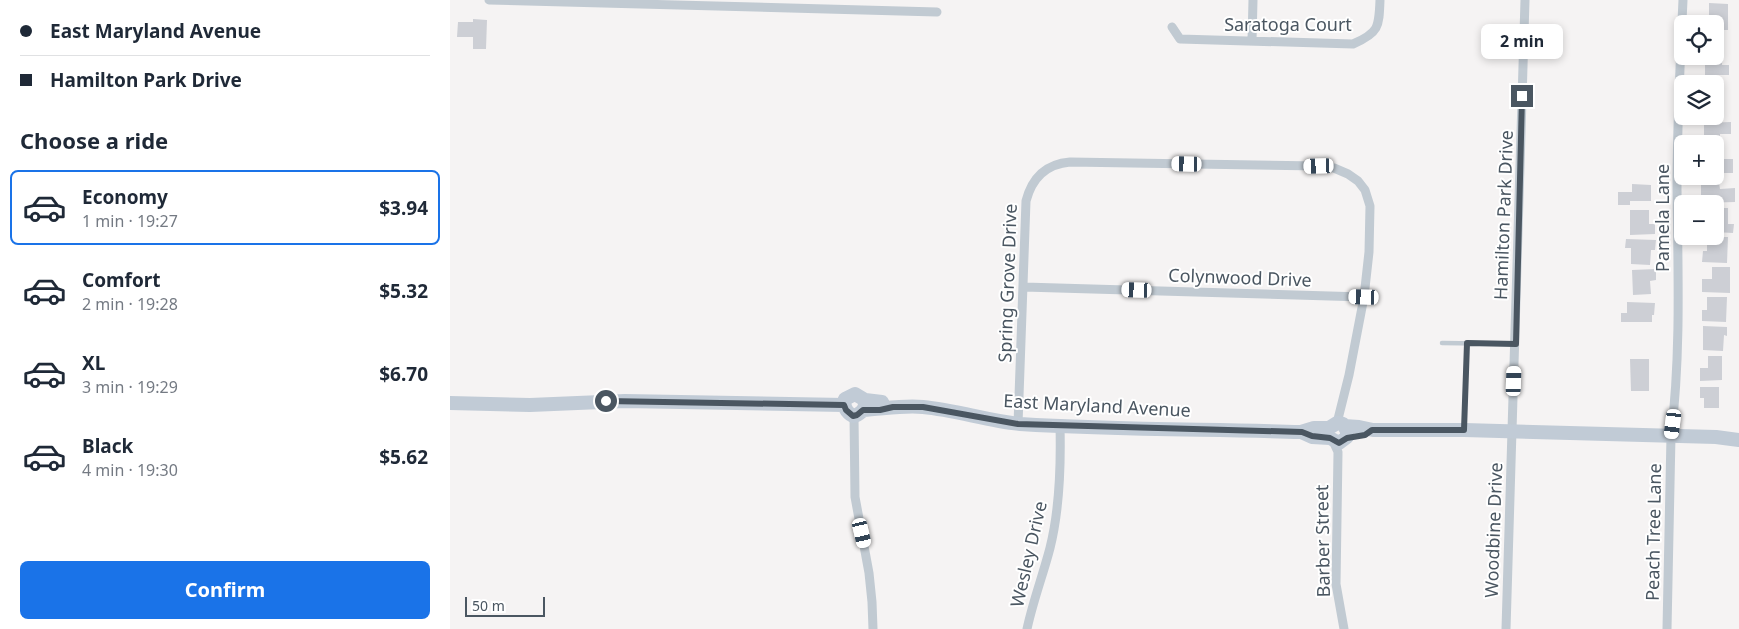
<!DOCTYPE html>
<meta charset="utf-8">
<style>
body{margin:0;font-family:"Noto Sans",sans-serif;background:#f6f6f7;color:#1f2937;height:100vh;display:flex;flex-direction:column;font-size:19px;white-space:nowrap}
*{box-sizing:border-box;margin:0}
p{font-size:16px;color:#747a83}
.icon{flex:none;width:28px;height:28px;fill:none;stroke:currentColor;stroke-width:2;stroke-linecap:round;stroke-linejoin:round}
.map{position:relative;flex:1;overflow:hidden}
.sheet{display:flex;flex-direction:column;background:#fff;width:450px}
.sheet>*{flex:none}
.hud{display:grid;align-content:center;height:110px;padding:0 20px;background:#fff}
.buttons{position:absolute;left:1224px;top:15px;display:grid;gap:10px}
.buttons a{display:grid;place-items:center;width:50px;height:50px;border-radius:8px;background:#fff;box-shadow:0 2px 8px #0003;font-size:25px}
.scale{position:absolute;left:15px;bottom:12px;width:80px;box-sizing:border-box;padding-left:5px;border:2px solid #4a5661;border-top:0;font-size:14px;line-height:18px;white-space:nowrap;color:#4a5661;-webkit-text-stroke:4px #fff;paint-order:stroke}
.end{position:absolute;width:22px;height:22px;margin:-11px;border:6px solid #4a5661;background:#fff;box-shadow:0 0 0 2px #fff}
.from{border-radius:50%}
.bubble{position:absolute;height:35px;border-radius:8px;background:#fff;box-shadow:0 2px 8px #0003;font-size:16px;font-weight:700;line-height:35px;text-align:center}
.car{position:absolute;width:15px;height:30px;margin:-15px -8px;border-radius:6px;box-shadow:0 0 4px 1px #0007;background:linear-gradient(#fff 24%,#345 0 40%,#fff 0 76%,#345 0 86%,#fff 0)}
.hud b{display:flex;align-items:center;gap:18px;height:48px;font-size:19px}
.hud b+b{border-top:1px solid #e0e1e3}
.hud i{width:12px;height:12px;background:#1f2937}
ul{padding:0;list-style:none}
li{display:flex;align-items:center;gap:15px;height:75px;margin:0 10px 8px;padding:0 10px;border:2px solid transparent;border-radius:8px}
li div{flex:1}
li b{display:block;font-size:19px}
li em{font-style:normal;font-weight:700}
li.active{border-color:#1a73e8}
li>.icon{width:45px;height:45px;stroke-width:1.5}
h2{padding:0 20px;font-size:22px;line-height:60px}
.action{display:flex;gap:10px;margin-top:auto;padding:10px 20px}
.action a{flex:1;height:58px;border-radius:8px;background:#1a73e8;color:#fff;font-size:20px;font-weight:700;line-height:58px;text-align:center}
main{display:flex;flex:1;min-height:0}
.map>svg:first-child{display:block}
.building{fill:#cdcfd5}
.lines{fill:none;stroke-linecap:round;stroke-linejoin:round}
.lane{stroke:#c1cad2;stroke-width:4.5}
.street{stroke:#c1cad2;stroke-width:9}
.secondary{stroke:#c1cbd6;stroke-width:14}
.route{stroke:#4a5661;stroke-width:6}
.labels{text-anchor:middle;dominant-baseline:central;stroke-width:4;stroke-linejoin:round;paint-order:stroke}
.street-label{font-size:18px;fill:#4a5661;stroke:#fff}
</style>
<main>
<section class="sheet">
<div class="hud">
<b><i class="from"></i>East Maryland Avenue</b>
<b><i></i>Hamilton Park Drive</b>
</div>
<h2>Choose a ride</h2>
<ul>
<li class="active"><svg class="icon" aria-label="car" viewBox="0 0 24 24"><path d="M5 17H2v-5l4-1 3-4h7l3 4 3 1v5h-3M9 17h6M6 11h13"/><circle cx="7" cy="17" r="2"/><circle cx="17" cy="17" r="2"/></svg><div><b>Economy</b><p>1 min · 19:27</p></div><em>$3.94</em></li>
<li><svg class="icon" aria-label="car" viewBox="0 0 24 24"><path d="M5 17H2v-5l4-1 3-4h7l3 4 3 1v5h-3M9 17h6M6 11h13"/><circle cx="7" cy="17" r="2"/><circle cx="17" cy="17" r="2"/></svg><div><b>Comfort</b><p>2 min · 19:28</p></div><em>$5.32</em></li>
<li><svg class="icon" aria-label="car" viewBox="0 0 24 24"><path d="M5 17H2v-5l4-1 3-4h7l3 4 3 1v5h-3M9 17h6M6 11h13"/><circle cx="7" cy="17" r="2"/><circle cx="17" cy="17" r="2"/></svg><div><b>XL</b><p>3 min · 19:29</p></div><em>$6.70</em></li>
<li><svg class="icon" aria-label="car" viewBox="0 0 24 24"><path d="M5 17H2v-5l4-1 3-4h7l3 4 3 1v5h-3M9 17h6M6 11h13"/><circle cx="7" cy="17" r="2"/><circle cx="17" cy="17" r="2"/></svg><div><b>Black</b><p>4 min · 19:30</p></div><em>$5.62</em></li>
</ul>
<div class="action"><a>Confirm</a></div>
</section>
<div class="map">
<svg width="1289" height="629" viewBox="0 0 1289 629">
<rect width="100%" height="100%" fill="#f5f3f3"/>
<path class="building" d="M1259 3 1278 4V30H1265V24H1259Z
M23 19 37 20 36 49H23V37H7L8 22H23Z
M1265 43 1273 44 1272 65H1279V75H1255V56H1265Z
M1254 81 1274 82V112H1265V84H1254Z
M1281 122V134H1270V141H1254V123Z
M1265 153H1268V159H1283V173H1265Z
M1251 183H1269L1270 189 1285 188V202L1251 203Z
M1182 184 1201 185V201H1180V205H1168V192H1182Z
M1265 208H1278V224H1284L1283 233 1265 232Z
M1180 210H1199V224H1205V234L1180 235Z
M1257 237H1278L1277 263 1252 262 1253 251H1257Z
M1176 239 1206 240 1205 250H1201L1200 265 1181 264V248H1175Z
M1262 267H1280V293L1252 292V279H1262Z
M1206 269V280L1200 281 1201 294 1183 295 1182 270Z
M1257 297H1277L1276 322 1252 321V310H1257Z
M1177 302 1205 303 1204 315H1202V322H1171V313H1177Z
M1253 326 1277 327V336L1274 335 1273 351 1253 350Z
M1258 356H1272V380L1250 381V368H1258Z
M1180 359H1199V391H1181Z
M1250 387H1269V408H1254V398H1250Z"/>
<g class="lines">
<path class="lane" d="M992 343 1065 344
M1014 428 1017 343"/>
<path class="street" d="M39 0 487 12
M722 27 730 39 903 44C929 33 929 27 930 0
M802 41 803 0
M574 287 914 297
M404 416 405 497 419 573 422 602 423 629
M568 424 576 201C582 178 596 164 620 162L869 166 884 168 898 174 908 181 915 190 920 206 919 252 914 297 899 375 887 423
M883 441 888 452 886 584 894 629
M577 629C583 601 593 575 600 548 610 508 611 466 610 426
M1056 629 1075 0
M1217 629 1221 436C1231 355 1228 272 1227 190 1227 126 1230 63 1233 0"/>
<path class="secondary" d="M0 403 80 405 175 401 394 405
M415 404C415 410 409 415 403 416 396 412 393 406 395 399L405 394 415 400 432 402
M413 410C433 409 453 405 473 407 506 410 538 421 570 424 664 430 758 429 851 432L864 428H879L887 423 893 424 897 431V437L889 443 880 438 862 437 851 432
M894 426 909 427 923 430H1014L1266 437 1289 440"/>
</g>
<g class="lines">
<path class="route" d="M156 401 394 405 396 410 403 416 407 415 413 410H430L443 407H473L568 424 852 432 862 436 880 438 889 443 897 438 915 435 922 430H1014L1017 343 1066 344 1072 96"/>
</g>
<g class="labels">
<g class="street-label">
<text x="838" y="24">Saratoga Court</text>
<text transform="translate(1053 215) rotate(-88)">Hamilton Park Drive</text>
<text transform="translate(1212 218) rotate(-90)">Pamela Lane</text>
<text transform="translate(790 277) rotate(2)">Colynwood Drive</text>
<text transform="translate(557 283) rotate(-88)">Spring Grove Drive</text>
<text transform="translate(647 405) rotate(3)">East Maryland Avenue</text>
<text transform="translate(1043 530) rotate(-88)">Woodbine Drive</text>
<text transform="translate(1203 532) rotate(-89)">Peach Tree Lane</text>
<text transform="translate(872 541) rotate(-91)">Barber Street</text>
<text transform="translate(578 554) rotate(-77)">Wesley Drive</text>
</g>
</g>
</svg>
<div class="buttons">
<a><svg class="icon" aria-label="locate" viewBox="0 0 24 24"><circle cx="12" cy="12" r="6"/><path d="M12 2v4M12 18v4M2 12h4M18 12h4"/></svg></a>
<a><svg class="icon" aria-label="layers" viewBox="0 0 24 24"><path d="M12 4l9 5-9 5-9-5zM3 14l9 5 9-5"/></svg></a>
<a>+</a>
<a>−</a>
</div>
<div class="scale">50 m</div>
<i class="end from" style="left:156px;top:401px"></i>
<i class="end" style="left:1072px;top:96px"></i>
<div class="bubble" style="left:1031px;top:24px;width:82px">2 min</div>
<i class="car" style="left:737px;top:164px;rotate:271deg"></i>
<i class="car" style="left:869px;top:166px;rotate:268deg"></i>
<i class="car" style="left:687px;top:290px;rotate:272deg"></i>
<i class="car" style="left:914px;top:297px;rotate:272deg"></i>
<i class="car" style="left:1064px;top:381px;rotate:2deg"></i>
<i class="car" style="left:1223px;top:424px;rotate:187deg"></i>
<i class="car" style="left:412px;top:533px;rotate:167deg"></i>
</div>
</main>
